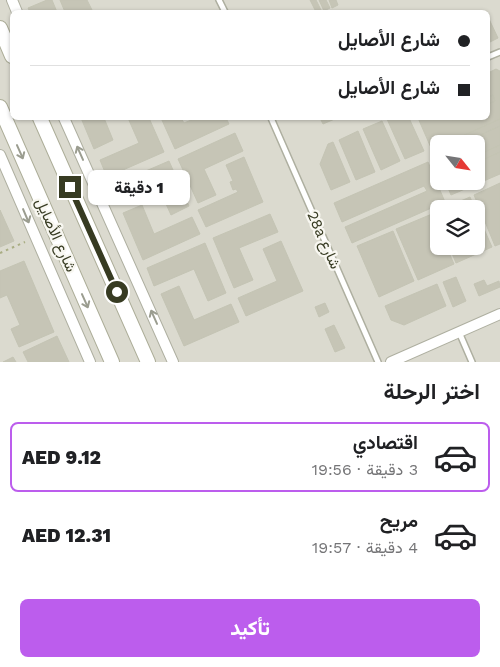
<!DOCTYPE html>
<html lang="ar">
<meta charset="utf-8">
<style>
body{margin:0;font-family:"Work Sans",Vazirmatn,sans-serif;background:#f2f2f2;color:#202124;direction:rtl;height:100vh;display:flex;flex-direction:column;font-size:19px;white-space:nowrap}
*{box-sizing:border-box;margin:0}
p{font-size:16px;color:#757577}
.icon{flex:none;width:28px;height:28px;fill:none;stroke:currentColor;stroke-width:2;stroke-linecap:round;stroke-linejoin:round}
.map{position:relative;height:362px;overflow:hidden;direction:ltr}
.sheet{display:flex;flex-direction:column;background:#fff;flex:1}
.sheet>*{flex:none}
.top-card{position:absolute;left:10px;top:10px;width:480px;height:110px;border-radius:8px;box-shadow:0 1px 4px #0004;direction:rtl;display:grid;align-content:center;height:110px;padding:0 20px;background:#fff}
.needle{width:32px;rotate:120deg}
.tools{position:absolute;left:430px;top:135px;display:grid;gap:10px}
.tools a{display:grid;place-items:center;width:55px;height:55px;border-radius:8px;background:#fff;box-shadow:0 1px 4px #0004;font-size:25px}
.end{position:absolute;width:22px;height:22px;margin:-11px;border:6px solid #373b22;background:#fff;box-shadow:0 0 0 2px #fff}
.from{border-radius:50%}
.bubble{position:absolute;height:35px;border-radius:8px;background:#fff;box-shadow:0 1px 4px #0004;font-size:16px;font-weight:800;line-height:35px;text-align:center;direction:rtl}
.top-card b{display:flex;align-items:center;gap:18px;height:48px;font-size:19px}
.top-card b+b{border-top:1px solid #e0e0e0}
.top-card i{width:12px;height:12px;background:#202124}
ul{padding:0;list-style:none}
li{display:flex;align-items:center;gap:15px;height:70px;margin:0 10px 8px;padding:0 10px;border:2px solid transparent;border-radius:8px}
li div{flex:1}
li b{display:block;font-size:19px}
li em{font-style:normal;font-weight:800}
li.active{border-color:#bc5ded}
li>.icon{width:45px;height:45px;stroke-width:1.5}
h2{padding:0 20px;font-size:22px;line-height:60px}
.button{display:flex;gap:10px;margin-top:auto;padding:10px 20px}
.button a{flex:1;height:58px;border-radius:8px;background:#bc5ded;color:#fff;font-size:20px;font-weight:800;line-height:58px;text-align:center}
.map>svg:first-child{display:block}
.built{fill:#dbdacf;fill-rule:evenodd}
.building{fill:#c6c5b6;stroke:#c4c4b4}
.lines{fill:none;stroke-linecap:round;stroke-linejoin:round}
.service-casing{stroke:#aeafa0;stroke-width:8}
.minor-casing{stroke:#aeafa0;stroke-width:12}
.secondary-casing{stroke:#acad98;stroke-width:16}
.path{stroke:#a9ad83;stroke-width:2;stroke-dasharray:2.5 4;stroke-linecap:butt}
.service{stroke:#fff;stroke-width:5}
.minor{stroke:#fff;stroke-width:10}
.secondary{stroke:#fff;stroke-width:14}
.oneway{stroke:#9b9d90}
.route{stroke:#373b22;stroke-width:6}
.labels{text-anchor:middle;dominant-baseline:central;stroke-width:4.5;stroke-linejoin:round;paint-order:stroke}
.street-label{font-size:15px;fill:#373b22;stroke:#f8f7f1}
</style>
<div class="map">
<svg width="500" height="362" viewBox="0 0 500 362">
<rect width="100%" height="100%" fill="#ebebe1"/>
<path class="built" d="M0 0H500V362H0ZM12 12H488V118H12ZM439 144H476V181H439ZM439 209H476V246H439Z"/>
<path class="building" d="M47 0H52L57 12H30L28 8Z
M60 0H87L93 12H65Z
M310 0H316L322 12H316Z
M319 0H326L330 8 324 11Z
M329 0H336L338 5 332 8Z
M488 19H489L498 38 488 43Z
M496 69 500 71V119L460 137 463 143 500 126V145L476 156V144H439V166L418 118H451L452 120 457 118H488V104L495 101 493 95 488 97V73Z
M493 95 495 101 488 104V97Z
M81 118H104L113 140 94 149Z
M128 118H149L164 152 107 177 100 160 139 143Z
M161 118H181L184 123 196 118H226L229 124 175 149Z
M320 118H337L323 124Z
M390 118H409L424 151 405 159 387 119Z
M500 119V126L463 143 460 137Z
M382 121 400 161 381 170 363 129Z
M358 131 375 172 356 180 339 140Z
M235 133 243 151 204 169 216 195 198 203 178 159Z
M333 142 350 182 331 190 320 164 328 144Z
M500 145V152L476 163V156Z
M500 152V174L451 195 445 181H476V163Z
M244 157 263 202 206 227 198 210 238 192 236 189 233 190 230 182 233 181 226 165Z
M169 161 189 206 171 215 158 186 118 204 111 186Z
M428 162 445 202 352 243 345 227 427 191 424 186 342 222 334 203Z
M500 183V244L495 246 474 195Z
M470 197 475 209H442Z
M142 205 154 234 192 217 200 234 143 260 123 213Z
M0 210 14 241 0 247Z
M439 210V222L434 212Z
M476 211 492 247 456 263 449 246H476Z
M270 214 278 232 239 248 253 280 234 288 213 238Z
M432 214 439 230V246H446L454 264 418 280 396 229Z
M393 231 414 281 379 297 357 246Z
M281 241 303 291 246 316 238 298 277 281 263 249Z
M205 243 226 293 208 301 194 269 154 286 147 268Z
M24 261 54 332 19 347 11 329 20 325 7 295 0 298V271Z
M456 277 466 301 453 307 443 282Z
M484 280 487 286 499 281 500 287 479 296 474 284Z
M437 284 446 306 404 325 391 320 385 306Z
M179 286 194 320 231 304 239 322 184 346 161 294Z
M325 303 329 312 319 317 315 307Z
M334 325 345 348 335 352 325 329Z
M57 336 69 362H28L23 352Z
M13 357 16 362H3Z"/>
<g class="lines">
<g class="service-casing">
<path id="service" d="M219 0 225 12
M488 57 500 52
M271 118 378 362
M459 332 472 362"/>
</g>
<g class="minor-casing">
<path id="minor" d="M12 0 17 12
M64 118 173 362
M0 155 90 362
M391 362 500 314"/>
</g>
<g class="secondary-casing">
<path id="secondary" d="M0 28 12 56
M0 107 112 362
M40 118 148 362"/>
</g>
<path class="path" d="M0 253 25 242"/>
<use href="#service" class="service"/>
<use href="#minor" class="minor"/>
<use href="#secondary" class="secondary"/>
</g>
<defs><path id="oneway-shaft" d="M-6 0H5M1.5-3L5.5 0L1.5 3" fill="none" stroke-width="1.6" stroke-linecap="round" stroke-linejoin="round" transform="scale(1.25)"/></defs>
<g class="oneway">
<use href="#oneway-shaft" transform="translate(20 152) rotate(66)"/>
<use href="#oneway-shaft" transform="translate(80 153) rotate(-114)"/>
<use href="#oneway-shaft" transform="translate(26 216) rotate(67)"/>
<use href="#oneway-shaft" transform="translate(85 301) rotate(66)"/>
<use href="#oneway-shaft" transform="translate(154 317) rotate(-114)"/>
</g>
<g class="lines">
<path class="route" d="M70 187 117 292"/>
</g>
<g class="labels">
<g class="street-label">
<text transform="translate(56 235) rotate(66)">شارع الأصايل</text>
<text transform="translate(324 240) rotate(66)">28a شارع</text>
</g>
</g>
</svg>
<div class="tools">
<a><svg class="needle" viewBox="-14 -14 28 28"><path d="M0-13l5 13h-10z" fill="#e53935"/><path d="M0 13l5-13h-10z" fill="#757577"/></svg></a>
<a><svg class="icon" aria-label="layers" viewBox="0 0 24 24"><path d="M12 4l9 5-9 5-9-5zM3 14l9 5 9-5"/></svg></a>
</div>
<i class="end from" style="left:117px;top:292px"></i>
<i class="end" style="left:70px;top:187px"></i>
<div class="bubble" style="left:88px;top:170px;width:102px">1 دقيقة</div>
<div class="top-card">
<b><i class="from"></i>شارع الأصايل</b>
<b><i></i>شارع الأصايل</b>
</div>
</div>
<section class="sheet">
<h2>اختر الرحلة</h2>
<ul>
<li class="active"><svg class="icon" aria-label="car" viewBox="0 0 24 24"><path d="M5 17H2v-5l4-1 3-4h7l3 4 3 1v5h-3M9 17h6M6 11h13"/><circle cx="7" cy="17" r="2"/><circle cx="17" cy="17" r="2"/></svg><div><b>اقتصادي</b><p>3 دقيقة · 19:56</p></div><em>AED 9.12</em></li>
<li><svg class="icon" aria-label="car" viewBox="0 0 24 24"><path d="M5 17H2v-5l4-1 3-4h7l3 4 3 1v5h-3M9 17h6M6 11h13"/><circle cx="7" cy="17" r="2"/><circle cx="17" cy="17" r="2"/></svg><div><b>مريح</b><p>4 دقيقة · 19:57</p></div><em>AED 12.31</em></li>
</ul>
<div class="button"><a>تأكيد</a></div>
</section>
